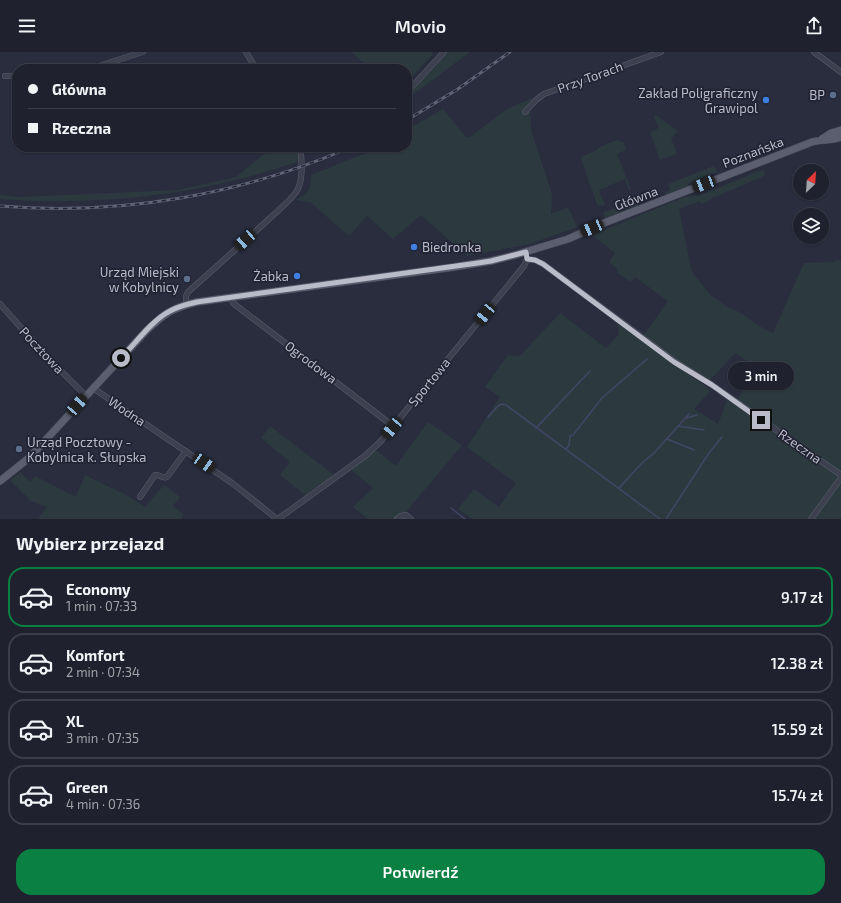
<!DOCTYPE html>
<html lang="pl">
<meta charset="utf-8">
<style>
body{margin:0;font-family:"Exo 2",sans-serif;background:#272a36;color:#f1f3f6;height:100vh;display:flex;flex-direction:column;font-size:15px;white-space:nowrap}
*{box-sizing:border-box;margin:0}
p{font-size:13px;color:#a1a4aa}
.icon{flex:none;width:22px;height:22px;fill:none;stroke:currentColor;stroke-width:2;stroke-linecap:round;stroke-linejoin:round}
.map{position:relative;height:467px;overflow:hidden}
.panel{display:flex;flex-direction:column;background:#1f222e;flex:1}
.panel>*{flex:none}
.banner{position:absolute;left:12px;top:12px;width:400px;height:88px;border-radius:16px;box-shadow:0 1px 3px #0004,0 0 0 1px #3c3f4a;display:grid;align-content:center;height:88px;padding:0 16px;background:#1f222e}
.needle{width:26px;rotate:25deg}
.tools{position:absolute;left:793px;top:112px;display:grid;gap:8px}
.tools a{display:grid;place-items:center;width:36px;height:36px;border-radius:50%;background:#1f222e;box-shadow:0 1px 3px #0004,0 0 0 1px #3c3f4a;font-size:20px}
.end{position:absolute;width:18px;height:18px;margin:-9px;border:5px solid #b9bbc9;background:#111;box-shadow:0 0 0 2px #111}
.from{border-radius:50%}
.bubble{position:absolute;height:28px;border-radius:14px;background:#1f222e;box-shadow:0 1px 3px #0004,0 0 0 1px #3c3f4a;font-size:13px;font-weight:600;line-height:28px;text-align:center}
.car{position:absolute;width:12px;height:24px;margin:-12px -6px;border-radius:5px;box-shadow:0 0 3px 1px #0007;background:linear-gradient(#222 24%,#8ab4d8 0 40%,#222 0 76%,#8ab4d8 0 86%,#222 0)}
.banner b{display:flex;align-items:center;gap:14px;height:38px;font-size:15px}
.banner b+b{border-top:1px solid #3c3f4a}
.banner i{width:10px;height:10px;background:#f1f3f6}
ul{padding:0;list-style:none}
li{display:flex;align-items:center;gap:12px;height:60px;margin:0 8px 6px;padding:0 8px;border:2px solid #3c3f4a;border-radius:16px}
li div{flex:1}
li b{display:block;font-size:15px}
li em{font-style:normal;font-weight:600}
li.active{border-color:#0b8043}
li>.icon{width:36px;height:36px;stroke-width:1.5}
h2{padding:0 16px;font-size:18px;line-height:48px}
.button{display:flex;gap:8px;margin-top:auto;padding:8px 16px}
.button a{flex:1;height:46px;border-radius:16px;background:#0b8043;color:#fff;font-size:16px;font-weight:600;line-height:46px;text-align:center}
header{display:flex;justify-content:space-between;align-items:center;height:52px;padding:0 16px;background:#1f222e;font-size:18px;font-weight:600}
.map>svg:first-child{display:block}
.green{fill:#2c3a40}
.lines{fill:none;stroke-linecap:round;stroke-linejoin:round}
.stream{stroke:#414665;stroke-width:1.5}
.minor-casing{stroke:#5b5d6c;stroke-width:6}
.major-casing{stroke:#464858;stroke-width:8}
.minor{stroke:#3d404f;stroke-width:5}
.major{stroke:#5b5e6e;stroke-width:7}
.rail-casing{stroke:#5f6375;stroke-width:3}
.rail{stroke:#222434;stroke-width:1.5;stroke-dasharray:4.5;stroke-linecap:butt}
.route{stroke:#b9bbc9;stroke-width:5}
.service-dot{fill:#5c6f8a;stroke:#222434;stroke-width:1.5}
.shop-dot{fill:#3f7fe0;stroke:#222434;stroke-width:1.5}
.labels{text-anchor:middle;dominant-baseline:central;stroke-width:3.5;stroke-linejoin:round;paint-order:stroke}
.street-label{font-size:13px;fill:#b9bbc9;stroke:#222434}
.poi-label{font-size:13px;fill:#b9bbc9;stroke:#222434;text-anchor:end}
</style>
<header><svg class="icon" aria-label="menu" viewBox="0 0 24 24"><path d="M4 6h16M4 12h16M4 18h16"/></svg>Movio<svg class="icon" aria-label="share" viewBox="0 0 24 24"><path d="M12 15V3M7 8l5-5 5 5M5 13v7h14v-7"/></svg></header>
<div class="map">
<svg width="841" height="467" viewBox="0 0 841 467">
<rect width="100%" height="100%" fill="#292d3e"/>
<path class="green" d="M352 0H431L433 2 407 30V17H370Z
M448 0H470L407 47V44Z
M533 46 530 59 531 78 552 142 551 162 568 155 577 175 530 192 467 204 421 163 393 187 367 164 349 184 310 150 295 148C308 142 311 138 311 123L381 95H407V78L443 57 466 85H470L507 57Z
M656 63 678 79 671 86 677 102 660 108 650 80 659 76 654 65Z
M617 88 624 91 626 98 617 102 631 137 629 138 625 127 599 138 605 153 598 155 581 107 583 104 597 98 598 96Z
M273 95H296L299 105V109C281 116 262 121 244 126 164 147 82 153 0 147V143L19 145 178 138 236 125Z
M714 114 717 119V120L692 130 685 135 667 143 664 141 670 138 668 132Z
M761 118H764L765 123 760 126 710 147 709 149 701 152 700 149 679 157 691 216 694 222 710 243 726 254 743 262 759 274 773 281 804 211 834 210 836 208 839 209V207L840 209H841V467H472L458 457 474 437 499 455 516 431 467 395 500 345 485 335 508 303 520 304 560 261 606 296 619 282 617 270 675 313 711 338 694 357 718 372 727 348 734 352 758 316 735 301 710 328 677 308 643 284 668 249 635 225 631 230 617 221 618 218 609 210 615 201 592 183 685 145 701 143Z
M636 149 638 153 637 155 607 167 605 166 603 162 604 160Z
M428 370 462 393 400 467H368L353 455 373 436 351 418 366 407 376 398 396 414Z
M270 374 334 423 305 443 280 423 290 410 261 386Z
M20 420 30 430 35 424 76 445 85 423 126 443 145 455 164 433 180 445 173 454 184 463 181 467H38L47 455 31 449 10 428Z"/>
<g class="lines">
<path class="stream" d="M488 365 498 354 502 352 506 353 660 467
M686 366 697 363
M678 374 704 378
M536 376 590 319
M667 387 694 398
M566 397 569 393 570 384 573 383 602 346 647 307
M619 436 641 412 654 401 689 362
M451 456 465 467
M666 467 709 401 722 385"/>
<g class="minor-casing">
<path id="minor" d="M246 0 256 17
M814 0 841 20
M81 17 96 15 143 0
M5 24H17
M407 40 444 0
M525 60 536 48 544 42 661 0
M527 207 535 208 543 212 674 309 712 333 841 423
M231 246 233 251 393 374
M0 252 50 308 86 344
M186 253V244L188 240C216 215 243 191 270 166 278 158 293 147 298 137 303 125 302 108 300 95
M93 336 232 431 277 467
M140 445 155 423C159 422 162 427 167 425L186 399
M278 467 365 404 381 389 524 214 527 207
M397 467 401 464 406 463 411 467
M811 467 841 426"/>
</g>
<g class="major-casing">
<path id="major" d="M822 87 831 81 841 78
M0 429 29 406 147 278C165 261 172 256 197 250L454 215 491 209 515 203 568 187 604 171 812 90C823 87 831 89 841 85"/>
</g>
<use href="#minor" class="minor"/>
<use href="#major" class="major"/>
<g class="rail-casing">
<path id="rail" d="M407 68 458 37 510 0
M0 154C120 164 241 143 351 95"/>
</g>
<use href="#rail" class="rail"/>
</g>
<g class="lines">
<path class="route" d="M121 306C135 292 152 268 170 259 179 254 188 252 197 250L478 211 491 209 526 200 527 207 535 208 543 212 674 310 712 333 761 368"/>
</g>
<g class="service-dot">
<circle cx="833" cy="43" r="4"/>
<circle cx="187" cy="227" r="4"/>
<circle cx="19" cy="397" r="4"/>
</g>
<g class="shop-dot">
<circle cx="766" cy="48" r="4"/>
<circle cx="414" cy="195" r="4"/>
<circle cx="297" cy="224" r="4"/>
</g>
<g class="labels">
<g class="street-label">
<text transform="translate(590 25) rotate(-20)">Przy Torach</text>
<text transform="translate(753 100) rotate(-21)">Poznańska</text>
<text transform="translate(636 146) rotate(-21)">Główna</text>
<text transform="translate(42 298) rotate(47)">Pocztowa</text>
<text transform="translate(311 310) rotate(37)">Ogrodowa</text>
<text transform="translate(429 330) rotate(-51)">Sportowa</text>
<text transform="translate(127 359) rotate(34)">Wodna</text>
<text transform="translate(800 394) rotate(35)">Rzeczna</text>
</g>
<g class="poi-label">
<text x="758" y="41">Zakład Poligraficzny<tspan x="758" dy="15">Grawipol</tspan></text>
<text x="825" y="43">BP</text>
<text x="422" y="195" text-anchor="start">Biedronka</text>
<text x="179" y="220">Urząd Miejski<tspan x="179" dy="15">w Kobylnicy</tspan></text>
<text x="289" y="224">Żabka</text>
<text x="27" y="390" text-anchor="start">Urząd Pocztowy -<tspan x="27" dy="15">Kobylnica k. Słupska</tspan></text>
</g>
</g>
</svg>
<div class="tools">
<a><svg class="needle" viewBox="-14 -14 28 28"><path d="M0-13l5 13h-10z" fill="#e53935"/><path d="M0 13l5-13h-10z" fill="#a1a4aa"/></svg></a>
<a><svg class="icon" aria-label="layers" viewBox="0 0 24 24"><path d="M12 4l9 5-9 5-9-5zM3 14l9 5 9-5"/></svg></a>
</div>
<i class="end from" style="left:121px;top:306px"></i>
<i class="end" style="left:761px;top:368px"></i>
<div class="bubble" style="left:728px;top:310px;width:66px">3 min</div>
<i class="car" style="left:704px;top:132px;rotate:249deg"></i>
<i class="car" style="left:592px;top:176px;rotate:247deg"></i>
<i class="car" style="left:245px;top:188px;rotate:228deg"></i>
<i class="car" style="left:485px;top:262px;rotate:219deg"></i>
<i class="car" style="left:77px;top:353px;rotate:41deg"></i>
<i class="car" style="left:392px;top:376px;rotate:220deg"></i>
<i class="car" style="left:204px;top:411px;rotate:124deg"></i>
<div class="banner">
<b><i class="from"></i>Główna</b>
<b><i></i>Rzeczna</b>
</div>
</div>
<section class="panel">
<h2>Wybierz przejazd</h2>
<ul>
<li class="active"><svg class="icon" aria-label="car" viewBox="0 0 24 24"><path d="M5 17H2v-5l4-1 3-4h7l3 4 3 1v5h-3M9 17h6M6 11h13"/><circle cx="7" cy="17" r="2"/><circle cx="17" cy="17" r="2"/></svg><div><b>Economy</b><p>1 min · 07:33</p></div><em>9.17 zł</em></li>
<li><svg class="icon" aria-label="car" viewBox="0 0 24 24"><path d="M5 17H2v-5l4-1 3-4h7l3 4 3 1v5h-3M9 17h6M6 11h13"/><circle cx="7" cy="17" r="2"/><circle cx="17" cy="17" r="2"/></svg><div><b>Komfort</b><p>2 min · 07:34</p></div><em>12.38 zł</em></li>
<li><svg class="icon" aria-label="car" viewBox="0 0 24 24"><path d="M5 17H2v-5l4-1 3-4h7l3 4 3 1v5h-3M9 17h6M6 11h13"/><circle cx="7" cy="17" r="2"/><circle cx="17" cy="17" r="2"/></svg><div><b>XL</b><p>3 min · 07:35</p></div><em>15.59 zł</em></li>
<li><svg class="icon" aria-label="car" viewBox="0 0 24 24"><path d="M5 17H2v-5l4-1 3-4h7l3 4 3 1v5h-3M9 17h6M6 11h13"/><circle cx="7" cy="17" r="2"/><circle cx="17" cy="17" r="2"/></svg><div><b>Green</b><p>4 min · 07:36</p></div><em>15.74 zł</em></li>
</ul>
<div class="button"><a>Potwierdź</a></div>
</section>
